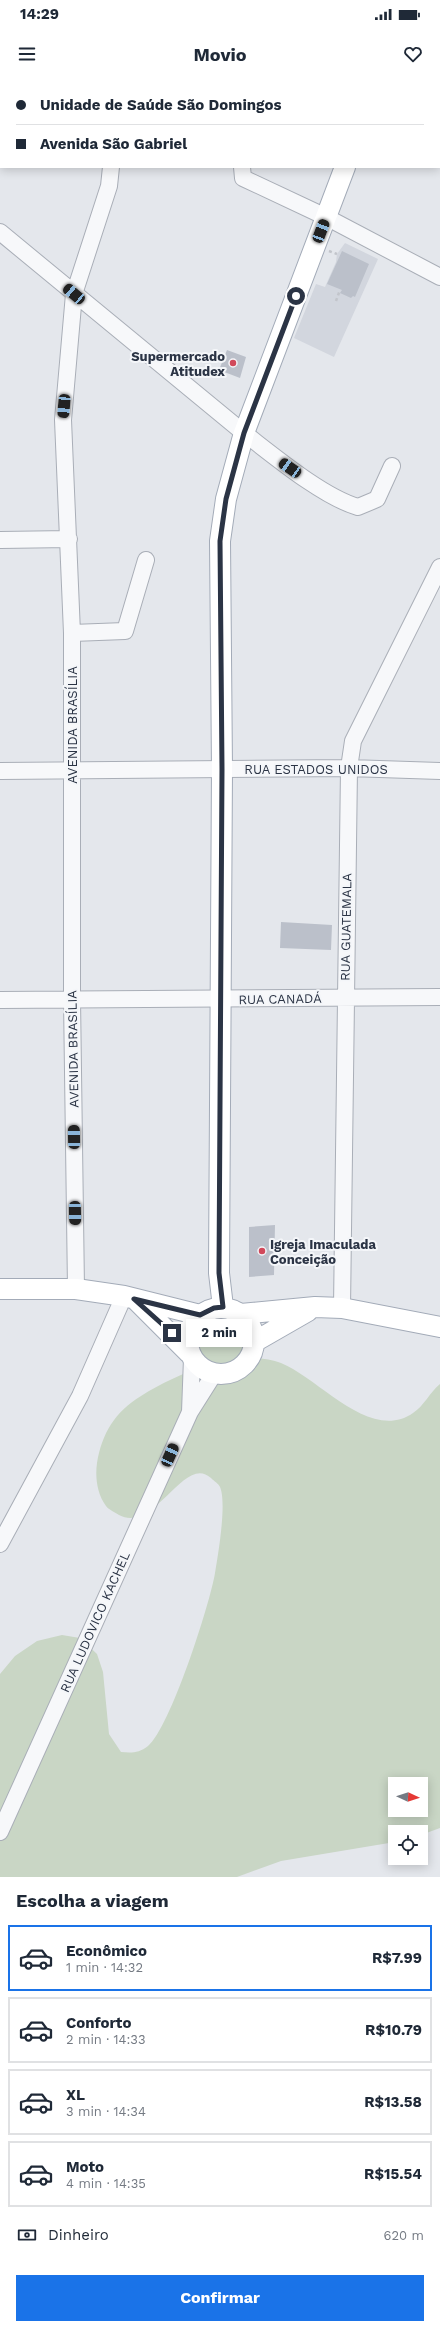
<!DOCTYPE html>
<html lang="pt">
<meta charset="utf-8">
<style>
body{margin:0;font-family:"Work Sans",sans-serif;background:#f2f2f3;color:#1f2937;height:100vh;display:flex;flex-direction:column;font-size:15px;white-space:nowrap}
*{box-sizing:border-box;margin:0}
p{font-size:13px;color:#747a83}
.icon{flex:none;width:22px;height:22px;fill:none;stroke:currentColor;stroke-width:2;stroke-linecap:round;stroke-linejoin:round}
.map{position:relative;height:1797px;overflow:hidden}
.panel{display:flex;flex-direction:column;background:#fff;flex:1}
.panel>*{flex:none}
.banner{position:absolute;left:0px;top:0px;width:440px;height:88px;box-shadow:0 2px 10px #0003;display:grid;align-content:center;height:88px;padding:0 16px;background:#fff}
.needle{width:26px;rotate:93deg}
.fabs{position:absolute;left:388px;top:1697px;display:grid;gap:8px}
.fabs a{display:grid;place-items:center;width:40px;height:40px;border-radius:0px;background:#fff;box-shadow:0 2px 10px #0003;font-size:20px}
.end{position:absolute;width:18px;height:18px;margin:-9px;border:5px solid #2b3445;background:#fff;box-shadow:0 0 0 2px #fff}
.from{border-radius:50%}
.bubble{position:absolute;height:28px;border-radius:0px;background:#fff;box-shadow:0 2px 10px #0003;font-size:13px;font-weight:700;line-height:28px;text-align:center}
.car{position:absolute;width:12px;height:24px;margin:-12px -6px;border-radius:5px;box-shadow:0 0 3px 1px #0007;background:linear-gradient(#222 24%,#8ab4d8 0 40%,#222 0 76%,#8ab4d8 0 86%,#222 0)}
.banner b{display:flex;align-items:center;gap:14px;height:38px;font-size:15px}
.banner b+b{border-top:1px solid #e0e1e3}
.banner i{width:10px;height:10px;background:#1f2937}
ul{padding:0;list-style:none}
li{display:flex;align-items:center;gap:12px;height:66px;margin:0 8px 6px;padding:0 8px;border:2px solid #e0e1e3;border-radius:0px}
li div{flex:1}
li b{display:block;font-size:15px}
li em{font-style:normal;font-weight:700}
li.active{border-color:#1a73e8}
li>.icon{width:36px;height:36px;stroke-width:1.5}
h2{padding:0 16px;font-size:18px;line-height:48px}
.pay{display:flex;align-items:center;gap:10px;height:44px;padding:0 16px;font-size:15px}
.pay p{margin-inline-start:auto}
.primary-button{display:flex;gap:8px;margin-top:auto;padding:8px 16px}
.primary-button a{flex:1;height:46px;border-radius:0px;background:#1a73e8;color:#fff;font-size:16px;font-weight:700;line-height:46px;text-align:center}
.status{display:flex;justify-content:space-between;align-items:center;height:28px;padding:0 20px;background:#fff;direction:ltr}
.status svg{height:11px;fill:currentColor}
header{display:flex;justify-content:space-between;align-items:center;height:52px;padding:0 16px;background:#fff;font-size:18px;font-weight:700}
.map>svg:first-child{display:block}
.built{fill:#d2d6de}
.green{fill:#c9d6c5;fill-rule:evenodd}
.building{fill:#bbc0ca}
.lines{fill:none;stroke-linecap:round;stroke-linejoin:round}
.minor-casing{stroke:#a9aeb7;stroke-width:18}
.major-casing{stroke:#a3abb8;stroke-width:22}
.path{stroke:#c2c5cb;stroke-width:2.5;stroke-dasharray:3 3;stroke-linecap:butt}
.minor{stroke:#f7f8fa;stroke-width:16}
.major{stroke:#fff;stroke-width:20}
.route{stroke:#2b3445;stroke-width:5}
.poi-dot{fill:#d1495b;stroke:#f4f6f9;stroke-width:1.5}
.labels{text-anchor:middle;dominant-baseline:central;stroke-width:4;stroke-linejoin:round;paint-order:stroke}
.poi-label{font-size:13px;font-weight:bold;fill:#2b3445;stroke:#f4f6f9;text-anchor:end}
.street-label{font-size:13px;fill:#2b3445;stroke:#f4f6f9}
</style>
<div class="status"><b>14:29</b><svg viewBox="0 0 49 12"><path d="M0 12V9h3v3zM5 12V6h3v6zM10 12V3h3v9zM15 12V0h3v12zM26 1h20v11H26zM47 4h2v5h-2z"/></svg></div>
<header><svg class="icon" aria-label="menu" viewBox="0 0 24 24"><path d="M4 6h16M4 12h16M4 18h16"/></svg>Movio<svg class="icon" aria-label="heart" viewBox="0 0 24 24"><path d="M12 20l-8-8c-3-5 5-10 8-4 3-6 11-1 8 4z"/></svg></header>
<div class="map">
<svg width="440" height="1797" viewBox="0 0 440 1797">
<rect width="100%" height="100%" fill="#e4e7ec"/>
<path class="built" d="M345 163 378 179 334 277 294 258 316 204 325 207 336 182 337 174Z"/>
<path class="green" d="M214 1232C243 1231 257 1251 245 1277 256 1278 271 1279 281 1283 319 1298 370 1363 413 1333 424 1326 430 1312 440 1304V1748L421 1755V1752H395V1762L281 1781 237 1797H0V1594L15 1576 37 1561 62 1555 80 1558 97 1574 103 1592 109 1654 121 1672C132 1673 139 1673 148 1666 170 1648 210 1524 215 1493 218 1475 227 1423 220 1407 219 1404 214 1401 211 1398 184 1373 155 1454 119 1435 115 1432 109 1430 106 1426 97 1414 95 1397 97 1383 102 1353 115 1332 141 1316 161 1303 183 1294 205 1285 186 1265 188 1244 214 1232ZM395 1704H421V1730H395Z"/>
<path class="building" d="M342 171 369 184 355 217 353 216 351 218 340 213 342 210 327 204Z
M227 270 246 277 240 298 219 290Z
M281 842 332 845 331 870 280 868Z
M275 1145 274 1195 249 1197V1147Z"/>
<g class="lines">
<g class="minor-casing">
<path id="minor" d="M117 1V0
M240 1 241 0
M242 87 243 98 326 137 440 197
M0 152 244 353C274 376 323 417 358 427L377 419 392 386
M0 460 69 459
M72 553 125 551 146 480
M0 691 349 688 440 691
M0 920 440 917
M76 1209 72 919V553L63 340 74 214 109 106 111 87
M342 1228 349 688 353 661 440 487
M190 1332 192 1278
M0 1464 80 1316 124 1216
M0 1752 190 1332 214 1294"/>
</g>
<g class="major-casing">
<path id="major" d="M378 1V0
M0 1209H76L124 1216 200 1235
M136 1220 189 1273
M223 1227 219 1193 222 689 220 461 226 419 244 353 345 87
M188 1261a33 33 0 1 1 66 0a33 33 0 1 1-66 0Z
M241 1234 315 1227 342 1228 440 1247
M254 1262 308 1231"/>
</g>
<path class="path" d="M329 171 337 174
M336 221 340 210"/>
<use href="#minor" class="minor"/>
<use href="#major" class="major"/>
</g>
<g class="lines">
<path class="route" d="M172 1253 134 1219 200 1235 214 1228 223 1227 219 1193 222 689 220 461 226 419 244 353 296 216"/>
</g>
<g class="poi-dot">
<circle cx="233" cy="283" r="4"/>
<circle cx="262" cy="1171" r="4"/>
</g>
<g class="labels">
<g class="poi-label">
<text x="225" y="276">Supermercado<tspan x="225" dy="15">Atitudex</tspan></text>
<text x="270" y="1164" text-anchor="start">Igreja Imaculada<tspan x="270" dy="15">Conceição</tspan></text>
</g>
<g class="street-label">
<text transform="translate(72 645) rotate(-90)">AVENIDA BRASÍLIA</text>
<text x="316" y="689">RUA ESTADOS UNIDOS</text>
<text transform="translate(346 847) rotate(-89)">RUA GUATEMALA</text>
<text transform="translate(280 919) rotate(-1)">RUA CANADÁ</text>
<text transform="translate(73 969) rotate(-91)">AVENIDA BRASÍLIA</text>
<text transform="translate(95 1542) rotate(-66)">RUA LUDOVICO KACHEL</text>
</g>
</g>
</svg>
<div class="fabs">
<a><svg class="needle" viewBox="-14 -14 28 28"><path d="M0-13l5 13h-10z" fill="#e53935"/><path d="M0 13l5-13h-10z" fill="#747a83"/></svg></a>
<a><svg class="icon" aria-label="locate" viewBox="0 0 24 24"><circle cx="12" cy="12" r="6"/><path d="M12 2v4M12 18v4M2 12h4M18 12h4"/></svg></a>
</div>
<i class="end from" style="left:296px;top:216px"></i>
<i class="end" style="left:172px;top:1253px"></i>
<div class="bubble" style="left:186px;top:1239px;width:66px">2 min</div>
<i class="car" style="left:321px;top:151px;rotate:21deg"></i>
<i class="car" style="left:74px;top:214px;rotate:310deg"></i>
<i class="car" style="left:64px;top:326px;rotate:185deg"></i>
<i class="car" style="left:290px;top:388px;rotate:304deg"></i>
<i class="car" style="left:74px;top:1057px;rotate:359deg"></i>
<i class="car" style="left:75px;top:1133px;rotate:179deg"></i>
<i class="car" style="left:170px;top:1375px;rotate:24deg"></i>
<div class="banner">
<b><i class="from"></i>Unidade de Saúde São Domingos</b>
<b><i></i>Avenida São Gabriel</b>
</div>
</div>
<section class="panel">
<h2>Escolha a viagem</h2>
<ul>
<li class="active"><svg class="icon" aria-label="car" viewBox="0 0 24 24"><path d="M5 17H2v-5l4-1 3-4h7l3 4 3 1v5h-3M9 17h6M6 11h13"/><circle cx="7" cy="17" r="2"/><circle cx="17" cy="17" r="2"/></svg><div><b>Econômico</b><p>1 min · 14:32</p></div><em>R$7.99</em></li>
<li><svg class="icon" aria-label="car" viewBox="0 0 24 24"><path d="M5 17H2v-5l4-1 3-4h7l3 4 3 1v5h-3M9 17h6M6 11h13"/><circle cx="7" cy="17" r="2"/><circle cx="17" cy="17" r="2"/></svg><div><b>Conforto</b><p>2 min · 14:33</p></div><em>R$10.79</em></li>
<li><svg class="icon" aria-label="car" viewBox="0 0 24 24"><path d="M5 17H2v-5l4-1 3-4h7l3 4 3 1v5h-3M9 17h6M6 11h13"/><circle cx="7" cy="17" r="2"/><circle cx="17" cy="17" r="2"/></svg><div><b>XL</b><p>3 min · 14:34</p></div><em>R$13.58</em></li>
<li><svg class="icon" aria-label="car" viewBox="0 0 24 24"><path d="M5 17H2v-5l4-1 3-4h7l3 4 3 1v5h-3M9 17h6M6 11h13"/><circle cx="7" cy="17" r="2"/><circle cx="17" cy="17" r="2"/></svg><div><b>Moto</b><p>4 min · 14:35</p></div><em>R$15.54</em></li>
</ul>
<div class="pay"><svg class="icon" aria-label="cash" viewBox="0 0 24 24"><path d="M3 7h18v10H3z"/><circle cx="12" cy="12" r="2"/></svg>Dinheiro<p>620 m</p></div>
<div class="primary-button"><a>Confirmar</a></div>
</section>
